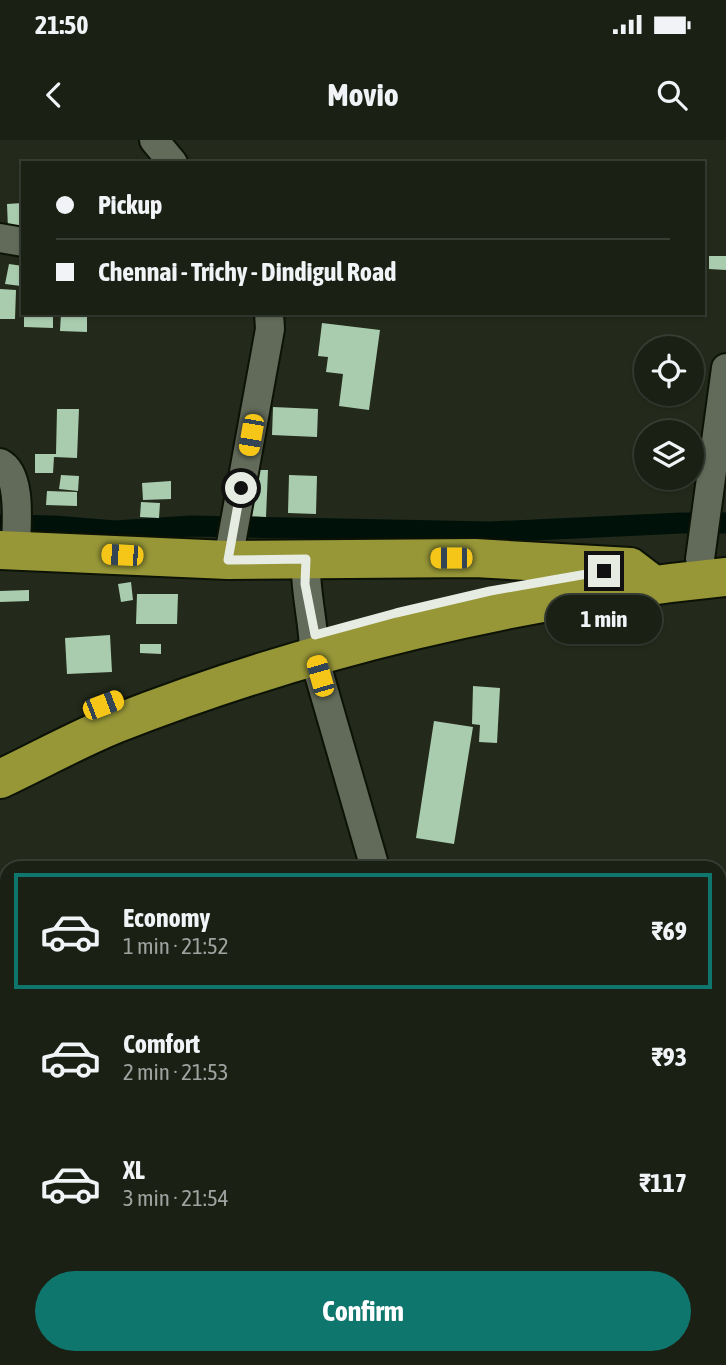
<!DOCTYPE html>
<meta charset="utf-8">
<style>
body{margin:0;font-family:"Asap Condensed",sans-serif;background:#23281d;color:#f1f3f6;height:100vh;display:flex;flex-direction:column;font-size:26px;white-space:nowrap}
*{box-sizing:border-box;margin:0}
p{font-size:23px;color:#9fa3a0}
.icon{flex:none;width:38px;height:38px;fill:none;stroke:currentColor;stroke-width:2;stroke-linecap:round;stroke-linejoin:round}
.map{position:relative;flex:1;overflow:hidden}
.panel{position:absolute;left:0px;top:721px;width:726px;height:504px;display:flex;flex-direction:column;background:#1a2014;border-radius:21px 21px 0 0;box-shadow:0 2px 5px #0004,0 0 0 2px #383e34}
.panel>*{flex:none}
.hud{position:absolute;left:21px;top:21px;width:684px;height:154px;border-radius:0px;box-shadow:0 2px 5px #0004,0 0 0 2px #383e34;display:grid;align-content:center;height:154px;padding:0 35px;background:#1a2014}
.tools{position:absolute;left:634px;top:196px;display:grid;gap:14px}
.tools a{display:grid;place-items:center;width:70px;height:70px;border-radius:50%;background:#1a2014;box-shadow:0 2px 5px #0004,0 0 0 2px #383e34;font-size:35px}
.end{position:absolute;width:32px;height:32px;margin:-16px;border:9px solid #e7ece2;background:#111;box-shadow:0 0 0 4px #111}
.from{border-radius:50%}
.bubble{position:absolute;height:49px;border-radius:24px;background:#1a2014;box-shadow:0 2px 5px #0004,0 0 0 2px #383e34;font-size:23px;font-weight:700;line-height:49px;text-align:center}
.car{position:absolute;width:21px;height:42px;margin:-21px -10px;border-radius:9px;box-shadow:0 0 5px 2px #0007;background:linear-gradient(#f5c518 24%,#345 0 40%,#f5c518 0 76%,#345 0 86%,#f5c518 0)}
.hud b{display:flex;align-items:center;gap:24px;height:66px;font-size:26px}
.hud b+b{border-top:2px solid #383e34}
.hud i{width:18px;height:18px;background:#f1f3f6}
ul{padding:12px 0 0;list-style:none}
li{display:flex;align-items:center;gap:21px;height:116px;margin:0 14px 10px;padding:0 21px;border:4px solid transparent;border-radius:0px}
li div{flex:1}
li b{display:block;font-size:26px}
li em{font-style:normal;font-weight:700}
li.on{border-color:#0f766e}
li>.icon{width:63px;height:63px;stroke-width:1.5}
.action{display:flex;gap:14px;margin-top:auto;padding:14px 35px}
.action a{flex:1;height:80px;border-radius:42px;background:#0f766e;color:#fff;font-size:28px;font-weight:700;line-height:80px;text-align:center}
.status{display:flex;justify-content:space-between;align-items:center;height:49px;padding:0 35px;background:#1a2014;direction:ltr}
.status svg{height:19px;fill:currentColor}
header{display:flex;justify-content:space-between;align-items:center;height:91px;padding:0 35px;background:#1a2014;font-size:32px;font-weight:700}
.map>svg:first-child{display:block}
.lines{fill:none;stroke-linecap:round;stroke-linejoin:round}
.canal{stroke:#00110a;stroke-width:21}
.building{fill:#aaccae}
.minor-casing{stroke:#0c1205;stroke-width:32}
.highway-casing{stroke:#0c1205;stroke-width:42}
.minor{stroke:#626a59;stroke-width:28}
.highway{stroke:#979738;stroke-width:38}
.route{stroke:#e7ece2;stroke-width:9}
</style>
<div class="status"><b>21:50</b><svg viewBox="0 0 49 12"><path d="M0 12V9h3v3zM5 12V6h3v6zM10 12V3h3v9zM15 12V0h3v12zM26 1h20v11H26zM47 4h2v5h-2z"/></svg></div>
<header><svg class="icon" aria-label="back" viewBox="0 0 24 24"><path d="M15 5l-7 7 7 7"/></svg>Movio<svg class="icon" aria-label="search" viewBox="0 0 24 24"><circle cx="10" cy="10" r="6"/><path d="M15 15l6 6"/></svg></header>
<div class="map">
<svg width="726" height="1225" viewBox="0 0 726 1225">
<rect width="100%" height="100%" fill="#232a1b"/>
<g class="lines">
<path class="canal" d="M0 385 54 386 115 391 191 386 490 392 682 383H726"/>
</g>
<path class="building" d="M22 63 23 89H8L7 64Z
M709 116H726V130L709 129Z
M9 124 23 126 21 146 5 144Z
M0 149 16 150 15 179H0Z
M24 173H53V188L24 187Z
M61 173H87V192L60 191Z
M322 183 380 190 369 270 339 266 343 234 326 232 328 217 318 216Z
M273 267 318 269 317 297 272 295Z
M57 269H79L77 318 54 317 53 333H35V314H56Z
M250 330H268L266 377 248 376Z
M61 335 79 336 78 351 59 349Z
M289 335 317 336 316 374 288 373Z
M171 341V359L143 360 142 343Z
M47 351 77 352V366L46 365Z
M141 362 160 363 159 378 140 377Z
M131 442 133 460 121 462 118 444Z
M29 450V461L0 462V451Z
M137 454H178L177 484H136Z
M110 495 112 532 67 534 65 498Z
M140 504H161V514L140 513Z
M473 546 500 548 497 603 479 602 480 585 472 584Z
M434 581 473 587 454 704 416 698Z
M496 721 528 727V728H494Z
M720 824 726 825V841L719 840Z
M719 996 726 998V1041L719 1040Z
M339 1218H360L359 1225 338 1224Z"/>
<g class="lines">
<g class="minor-casing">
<path id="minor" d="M154 0 173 23
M0 98 23 102
M0 323C23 335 16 387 16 409
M306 419C304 452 315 484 314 517L375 728
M700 419 726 228
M228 420 270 189 269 173
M719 1047 726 1049
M0 1161 7 1163
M719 1176 726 1177
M266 1218 299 1225
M442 1225 443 1218"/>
</g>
<g class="highway-casing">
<path id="highway" d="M0 410 228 420 475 418 630 427 651 443
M0 639C38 621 76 600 115 584 306 509 521 457 726 437"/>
</g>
<use href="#minor" class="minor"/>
<use href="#highway" class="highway"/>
</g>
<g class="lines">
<path class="route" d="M241 348 228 420 306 419 305 444 315 495 396 473 490 451 604 431"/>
</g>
</svg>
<div class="tools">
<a><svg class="icon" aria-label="locate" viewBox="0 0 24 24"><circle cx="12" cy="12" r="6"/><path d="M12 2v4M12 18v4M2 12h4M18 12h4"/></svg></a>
<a><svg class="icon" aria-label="layers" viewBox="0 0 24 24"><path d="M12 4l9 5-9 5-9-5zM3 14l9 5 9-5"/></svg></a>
</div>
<i class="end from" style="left:241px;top:348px"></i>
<i class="end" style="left:604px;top:431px"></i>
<div class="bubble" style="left:546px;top:455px;width:116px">1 min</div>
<i class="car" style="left:251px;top:295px;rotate:190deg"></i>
<i class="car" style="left:122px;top:415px;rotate:273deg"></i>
<i class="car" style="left:451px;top:418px;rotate:270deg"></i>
<i class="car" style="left:320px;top:536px;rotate:344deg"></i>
<i class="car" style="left:103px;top:565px;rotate:69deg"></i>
<div class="hud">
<b><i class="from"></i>Pickup</b>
<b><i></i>Chennai - Trichy - Dindigul Road</b>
</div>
<section class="panel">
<ul>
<li class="on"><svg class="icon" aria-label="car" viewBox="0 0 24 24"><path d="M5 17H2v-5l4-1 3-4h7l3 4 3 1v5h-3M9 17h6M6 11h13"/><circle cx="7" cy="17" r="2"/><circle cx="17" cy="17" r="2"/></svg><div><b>Economy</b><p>1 min · 21:52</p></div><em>₹69</em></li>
<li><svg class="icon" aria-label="car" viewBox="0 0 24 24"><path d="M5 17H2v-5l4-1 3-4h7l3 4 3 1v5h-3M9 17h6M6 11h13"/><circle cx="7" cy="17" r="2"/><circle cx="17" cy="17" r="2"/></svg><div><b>Comfort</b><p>2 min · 21:53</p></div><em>₹93</em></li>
<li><svg class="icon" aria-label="car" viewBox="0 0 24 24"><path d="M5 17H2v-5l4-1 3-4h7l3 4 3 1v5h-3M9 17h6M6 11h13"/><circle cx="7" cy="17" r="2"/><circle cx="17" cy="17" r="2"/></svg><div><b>XL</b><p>3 min · 21:54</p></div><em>₹117</em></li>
</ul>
<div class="action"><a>Confirm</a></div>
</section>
</div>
